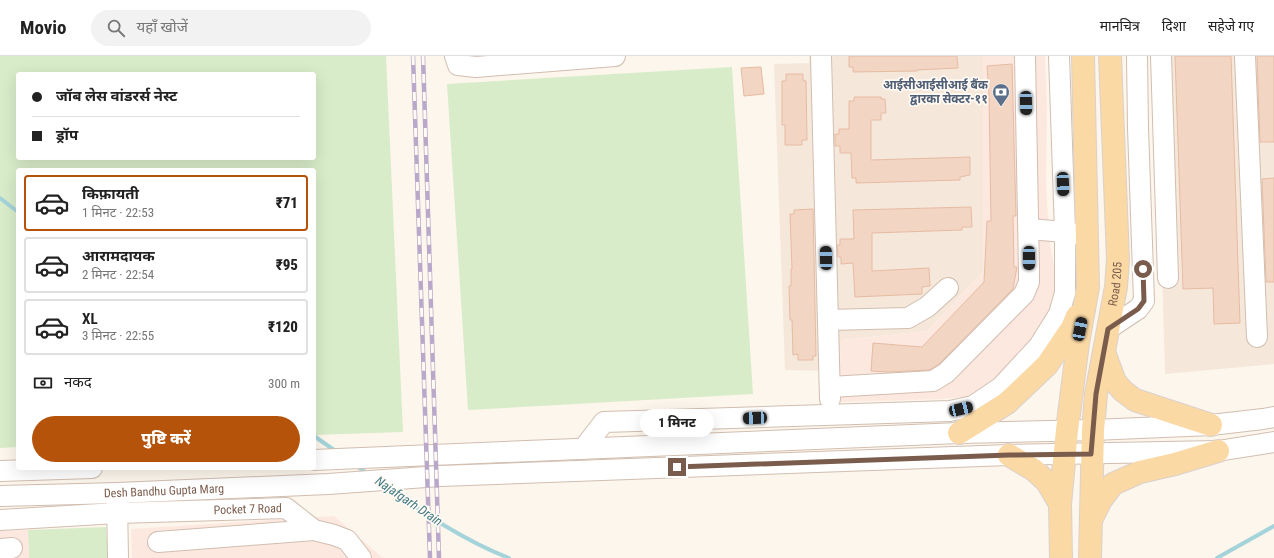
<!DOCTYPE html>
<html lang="hi">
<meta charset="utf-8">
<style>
body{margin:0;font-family:"Roboto Condensed","Noto Sans Devanagari",sans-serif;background:#f2f2f2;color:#222;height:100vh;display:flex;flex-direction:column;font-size:15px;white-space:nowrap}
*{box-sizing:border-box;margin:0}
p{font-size:13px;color:#767676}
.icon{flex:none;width:22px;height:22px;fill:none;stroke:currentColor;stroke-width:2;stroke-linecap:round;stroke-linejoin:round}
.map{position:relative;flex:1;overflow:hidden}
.sheet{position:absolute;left:16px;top:112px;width:300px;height:302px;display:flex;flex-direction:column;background:#fff;border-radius:4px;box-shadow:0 4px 16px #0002}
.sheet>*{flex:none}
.guide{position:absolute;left:16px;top:16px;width:300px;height:88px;border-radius:4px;box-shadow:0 4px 16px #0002;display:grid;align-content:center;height:88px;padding:0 16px;background:#fff}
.end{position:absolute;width:18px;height:18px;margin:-9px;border:5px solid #7a5c4d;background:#fff;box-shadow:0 0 0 2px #fff}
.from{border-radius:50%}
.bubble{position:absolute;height:28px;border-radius:14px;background:#fff;box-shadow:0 4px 16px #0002;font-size:13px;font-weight:800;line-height:28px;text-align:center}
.car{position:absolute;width:12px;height:24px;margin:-12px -6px;border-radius:5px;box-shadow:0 0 3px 1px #0007;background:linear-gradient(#222 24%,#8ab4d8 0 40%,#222 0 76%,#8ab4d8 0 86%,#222 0)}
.guide b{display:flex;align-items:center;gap:14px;height:38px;font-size:15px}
.guide b+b{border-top:1px solid #e0e0e0}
.guide i{width:10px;height:10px;background:#222}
ul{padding:7px 0 0;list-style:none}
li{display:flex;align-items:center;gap:12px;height:56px;margin:0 8px 6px;padding:0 8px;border:2px solid #e0e0e0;border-radius:4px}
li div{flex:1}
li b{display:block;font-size:15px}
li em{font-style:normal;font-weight:800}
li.current{border-color:#b45309}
li>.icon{width:36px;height:36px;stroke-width:1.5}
.pay{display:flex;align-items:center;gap:10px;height:44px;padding:0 16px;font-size:15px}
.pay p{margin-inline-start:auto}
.button{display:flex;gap:8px;margin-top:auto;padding:8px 16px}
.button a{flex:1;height:46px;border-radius:24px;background:#b45309;color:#fff;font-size:16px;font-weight:800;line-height:46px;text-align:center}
header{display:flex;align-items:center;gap:24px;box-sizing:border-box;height:56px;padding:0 20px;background:#fff;border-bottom:1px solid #e0e0e0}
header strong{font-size:19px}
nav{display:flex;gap:22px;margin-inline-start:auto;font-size:14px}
.search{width:280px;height:36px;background:#f2f2f2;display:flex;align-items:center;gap:10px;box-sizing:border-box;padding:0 14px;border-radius:22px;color:#767676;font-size:15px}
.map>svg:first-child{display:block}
.residential{fill:#f5e8da}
.commercial{fill:#fde8e0}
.park{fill:#d8ecc9;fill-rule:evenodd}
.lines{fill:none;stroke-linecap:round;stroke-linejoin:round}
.stream{stroke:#a5d3da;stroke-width:4}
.building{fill:#f3d5c3;stroke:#e6bba3}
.minor-casing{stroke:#d1beb0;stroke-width:22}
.major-casing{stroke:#dad1cd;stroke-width:24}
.minor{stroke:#fff;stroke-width:20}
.major{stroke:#fbd9a5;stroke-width:22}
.rail-casing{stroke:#b9a8c9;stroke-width:4.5}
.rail{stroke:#fffaf3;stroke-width:3;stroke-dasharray:9;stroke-linecap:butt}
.route{stroke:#7a5c4d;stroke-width:5}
.labels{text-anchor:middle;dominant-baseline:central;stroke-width:3.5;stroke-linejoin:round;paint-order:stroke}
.service-label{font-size:12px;font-weight:bold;fill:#4e5e75;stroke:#fffaf3;text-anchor:end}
.street-label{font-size:12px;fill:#7a5c4d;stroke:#fffaf3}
.water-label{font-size:13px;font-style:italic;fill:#437c86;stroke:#fffaf3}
</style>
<header>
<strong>Movio</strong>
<div class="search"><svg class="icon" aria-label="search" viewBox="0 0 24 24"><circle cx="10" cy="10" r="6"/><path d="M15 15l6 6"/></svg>यहाँ खोजें</div>
<nav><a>मानचित्र</a><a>दिशा</a><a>सहेजे गए</a></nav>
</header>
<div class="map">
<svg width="1274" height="502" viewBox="0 0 1274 502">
<rect width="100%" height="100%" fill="#fdf6ec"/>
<path class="residential" d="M809 0H983V216L927 275 841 284 839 350H825L823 315 785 314 774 8 809 7Z
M1156 0H1274V308L1165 318Z"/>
<path class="commercial" d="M983 0H1045L1047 48 1046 127 1049 182 1056 220V239L1050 258 1037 278 994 325 972 340 943 343 839 346 841 284 927 275 983 216Z
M334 460 383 502H132L131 473Z
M28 474 29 502H0V475Z"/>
<path class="park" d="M0 0H386L403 376 314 379V114H18V391L0 392ZM18 18H314V102H18Z
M732 11 753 338 468 354 447 28Z
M106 471 108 502H29L28 474Z"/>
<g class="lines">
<path class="stream" d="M0 142 18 156
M314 380 337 396
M355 409 368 418
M386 431C425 458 465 485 509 502
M1217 502 1274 470"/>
</g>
<path class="building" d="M849 0H957L958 12 917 14V15L853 16V11H849Z
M1175 0H1231L1240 267 1214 268 1213 232 1183 233Z
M1257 0H1274V86H1260Z
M1012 8 1016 160H1013L1014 211H1017L1013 233 939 308 929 314 889 316 871 315 873 287 922 291 984 226 987 165H991L989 39 987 10Z
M761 11 764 38 744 40 741 12Z
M786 18H803V24L806 25 807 84H802V89H785V69H782V25H786Z
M854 41H881V43H885L886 57H881V64H871V104L970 101V119L960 121V124L856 127V122H852L851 97H840V90H835V78H839V73H849V45H854Z
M1274 122V226H1266L1262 123Z
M971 151 972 171H962V174L872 177V215L929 212 930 230 922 231V238L855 241 853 207 841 208V201H838L837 189H840V183H854L853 154Z
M813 153 816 300H813V304H798V298L793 299 792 264H790L789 230H791V213H792L790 158H794V154Z"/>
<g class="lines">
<g class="minor-casing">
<g id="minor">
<path d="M455 0 458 9 476 11 615 0"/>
<path d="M821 0 830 343"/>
<path d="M1161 0 1168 222"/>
<path d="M1245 0 1257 281"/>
<path d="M1029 173 1065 176 1077 178"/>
<path d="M828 264 908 262 927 251 948 232"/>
<path d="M1108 273 1138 253 1144 245 1138 72 1137 0"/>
<path d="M830 331 933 325 946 317 1024 238 1029 226V216L1025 0"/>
<path d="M583 393 604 366 950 355 973 350 1001 331 1039 290 1059 258 1065 237V176L1059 0"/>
<path d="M314 404 959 377 1093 374 1211 369 1263 363 1274 361"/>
<path d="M0 415 92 412"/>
<path id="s1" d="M0 440 117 437 328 428 440 420 1009 399 1218 395 1274 386"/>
<path d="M117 445 118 502"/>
<path id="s2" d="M0 464 117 457 286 452 314 474 334 479 347 484 361 502"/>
<path d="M158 486 314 474"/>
<path d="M0 493 12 492"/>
</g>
</g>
<g class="major-casing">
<g id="major">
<path d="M1104 296 1115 326 1123 335 1135 344 1211 369"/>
<path d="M959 377 1007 347 1047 309 1072 272 1077 260"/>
<path d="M1009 399 1034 414 1047 426 1060 448"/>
<path d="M1092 462 1101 444 1113 428 1140 416 1175 408 1218 395"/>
<path d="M1061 502 1060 448 1067 374 1078 287 1088 231 1083 0"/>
<path id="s3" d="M1090 502 1093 374 1096 338 1116 231 1118 203 1110 0"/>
</g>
</g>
<use href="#minor" class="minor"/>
<use href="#major" class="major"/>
<g class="rail-casing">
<path id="rail" d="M413 0 430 502
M423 0 439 502"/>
</g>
<use href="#rail" class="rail"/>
</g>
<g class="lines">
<path class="route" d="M677 411 1009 399 1091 398 1096 338 1108 273 1138 253 1144 245 1143 213"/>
</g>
<defs>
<g id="bank-pin" transform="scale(0.9)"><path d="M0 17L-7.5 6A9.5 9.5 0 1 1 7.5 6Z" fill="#5c6f8a" stroke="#fffaf3"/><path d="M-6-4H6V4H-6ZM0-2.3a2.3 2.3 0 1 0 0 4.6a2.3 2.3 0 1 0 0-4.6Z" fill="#fff"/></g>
</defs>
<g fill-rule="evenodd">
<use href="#bank-pin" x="1001" y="36"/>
</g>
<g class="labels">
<g class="service-label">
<text x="988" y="29">आईसीआईसीआई बैंक<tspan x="988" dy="14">द्वारका सेक्टर-११</tspan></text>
</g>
<g class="street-label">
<text stroke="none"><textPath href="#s3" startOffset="276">Road 205</textPath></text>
<text stroke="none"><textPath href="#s1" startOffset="164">Desh Bandhu Gupta Marg</textPath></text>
<text stroke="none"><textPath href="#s2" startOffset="248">Pocket 7 Road</textPath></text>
</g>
<g class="water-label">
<text transform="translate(409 445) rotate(34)">Najafgarh Drain</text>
</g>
</g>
</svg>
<i class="end from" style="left:1143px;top:213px"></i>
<i class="end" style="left:677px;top:411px"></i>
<div class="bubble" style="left:640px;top:353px;width:74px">1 मिनट</div>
<i class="car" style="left:1026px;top:47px;rotate:179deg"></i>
<i class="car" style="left:1063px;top:128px;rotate:178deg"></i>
<i class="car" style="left:826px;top:202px;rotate:359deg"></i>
<i class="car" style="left:1029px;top:202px;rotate:180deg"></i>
<i class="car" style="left:1080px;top:273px;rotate:11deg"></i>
<i class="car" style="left:961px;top:353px;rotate:77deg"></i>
<i class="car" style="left:755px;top:362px;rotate:268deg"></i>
<div class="guide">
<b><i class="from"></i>जॉब लेस वांडरर्स नेस्ट</b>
<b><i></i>ड्रॉप</b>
</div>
<section class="sheet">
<ul>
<li class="current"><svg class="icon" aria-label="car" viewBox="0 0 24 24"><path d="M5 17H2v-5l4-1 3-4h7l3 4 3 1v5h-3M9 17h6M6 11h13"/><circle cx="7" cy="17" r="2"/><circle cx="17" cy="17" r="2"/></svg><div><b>किफ़ायती</b><p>1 मिनट · 22:53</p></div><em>₹71</em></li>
<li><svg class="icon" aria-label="car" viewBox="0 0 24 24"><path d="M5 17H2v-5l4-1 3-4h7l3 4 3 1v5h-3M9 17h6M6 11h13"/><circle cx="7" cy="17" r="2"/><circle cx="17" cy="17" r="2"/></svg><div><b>आरामदायक</b><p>2 मिनट · 22:54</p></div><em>₹95</em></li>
<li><svg class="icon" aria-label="car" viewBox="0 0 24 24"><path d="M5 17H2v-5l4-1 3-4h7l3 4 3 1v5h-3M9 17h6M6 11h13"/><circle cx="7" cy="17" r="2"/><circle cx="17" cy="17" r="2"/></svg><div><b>XL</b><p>3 मिनट · 22:55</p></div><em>₹120</em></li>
</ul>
<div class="pay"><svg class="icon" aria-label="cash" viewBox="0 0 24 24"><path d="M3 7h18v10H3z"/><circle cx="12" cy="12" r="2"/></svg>नकद<p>300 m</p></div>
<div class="button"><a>पुष्टि करें</a></div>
</section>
</div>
